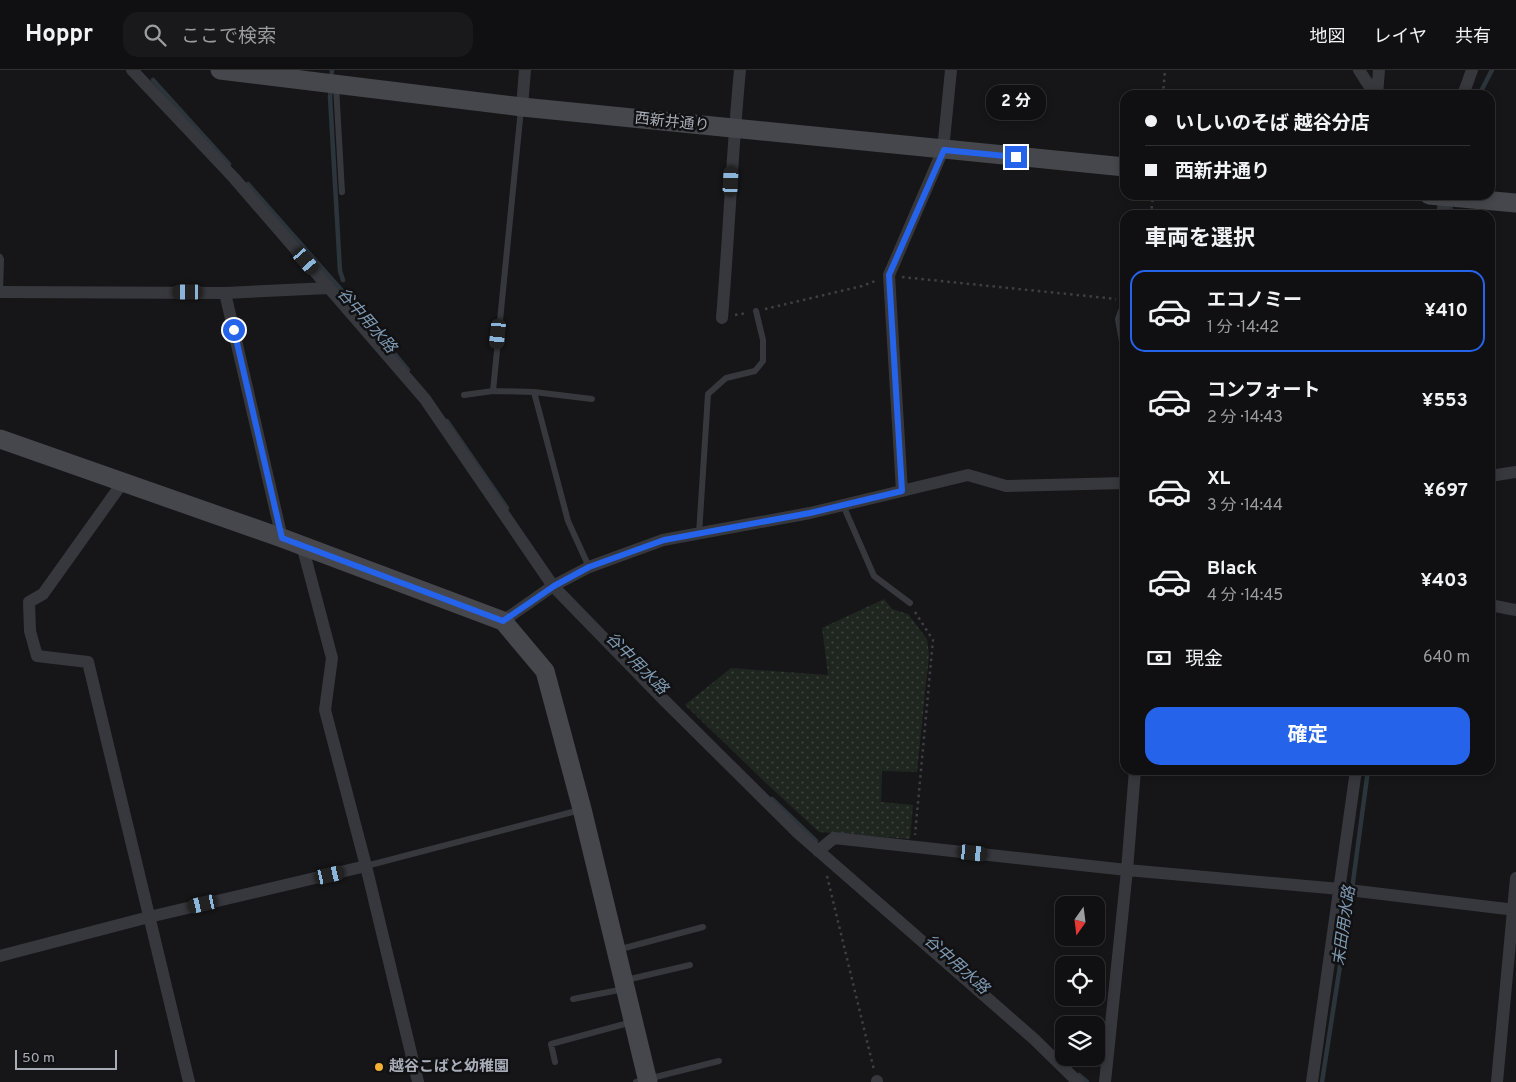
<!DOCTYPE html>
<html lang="ja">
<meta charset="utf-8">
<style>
body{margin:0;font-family:Overpass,"Noto Sans JP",sans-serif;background:#19191b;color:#f1f3f6;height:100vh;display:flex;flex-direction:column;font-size:19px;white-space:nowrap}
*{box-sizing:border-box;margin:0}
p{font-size:16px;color:#9c9d9f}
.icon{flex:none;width:28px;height:28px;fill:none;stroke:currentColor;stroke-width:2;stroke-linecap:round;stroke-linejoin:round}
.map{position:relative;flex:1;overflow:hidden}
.panel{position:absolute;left:1120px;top:140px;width:375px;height:565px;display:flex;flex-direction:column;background:#101012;border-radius:15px;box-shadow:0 2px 8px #0003,0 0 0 1px #303032}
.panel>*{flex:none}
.top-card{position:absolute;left:1120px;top:20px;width:375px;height:110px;border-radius:15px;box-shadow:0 2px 8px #0003,0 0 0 1px #303032;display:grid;align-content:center;height:110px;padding:0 25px;background:#101012}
.needle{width:32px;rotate:194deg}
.fabs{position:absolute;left:1055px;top:826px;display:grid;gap:10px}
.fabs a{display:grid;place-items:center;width:50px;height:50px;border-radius:10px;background:#101012;box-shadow:0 2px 8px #0003,0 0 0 1px #303032;font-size:25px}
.scale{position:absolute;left:15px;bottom:12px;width:102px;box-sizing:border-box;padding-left:5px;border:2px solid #a8adb8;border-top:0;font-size:14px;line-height:18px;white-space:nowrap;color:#a8adb8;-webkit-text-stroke:4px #111113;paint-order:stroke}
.end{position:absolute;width:22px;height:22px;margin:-11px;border:6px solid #2563eb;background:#fff;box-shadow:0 0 0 2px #fff}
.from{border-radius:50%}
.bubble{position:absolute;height:35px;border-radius:15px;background:#101012;box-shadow:0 2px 8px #0003,0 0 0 1px #303032;font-size:16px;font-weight:700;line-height:35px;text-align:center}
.car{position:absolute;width:15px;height:30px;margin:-15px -8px;border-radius:6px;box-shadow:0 0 4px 1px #0007;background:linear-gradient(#222 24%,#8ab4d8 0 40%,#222 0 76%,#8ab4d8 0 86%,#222 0)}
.top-card b{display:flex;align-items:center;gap:18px;height:48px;font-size:19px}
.top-card b+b{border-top:1px solid #303032}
.top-card i{width:12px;height:12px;background:#f1f3f6}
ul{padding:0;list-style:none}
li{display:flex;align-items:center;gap:15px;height:82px;margin:0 10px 8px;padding:0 15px;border:2px solid transparent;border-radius:15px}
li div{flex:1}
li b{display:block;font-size:19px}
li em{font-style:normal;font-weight:700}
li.selected{border-color:#2563eb}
li>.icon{width:45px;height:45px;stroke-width:1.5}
h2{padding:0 25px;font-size:22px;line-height:60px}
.pay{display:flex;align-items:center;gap:12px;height:55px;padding:0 25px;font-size:19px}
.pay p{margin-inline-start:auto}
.action{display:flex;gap:10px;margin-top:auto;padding:10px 25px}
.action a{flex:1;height:58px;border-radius:15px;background:#2563eb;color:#fff;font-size:20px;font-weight:700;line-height:58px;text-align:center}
header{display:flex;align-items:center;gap:30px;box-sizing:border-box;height:70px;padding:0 25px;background:#101012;border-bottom:1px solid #303032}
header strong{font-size:24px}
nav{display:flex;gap:28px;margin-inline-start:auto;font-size:18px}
.search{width:350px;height:45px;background:#19191b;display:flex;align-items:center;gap:12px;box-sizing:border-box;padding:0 18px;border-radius:15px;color:#9c9d9f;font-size:19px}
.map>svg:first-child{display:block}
.green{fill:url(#green-dots)}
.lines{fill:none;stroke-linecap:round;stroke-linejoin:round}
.stream{stroke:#2c353c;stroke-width:4.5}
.path{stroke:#3d3f44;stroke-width:2.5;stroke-dasharray:2.5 4;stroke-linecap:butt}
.lane{stroke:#37383d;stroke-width:6}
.street{stroke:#37383d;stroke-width:12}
.secondary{stroke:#45474d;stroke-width:19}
.route{stroke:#2563eb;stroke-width:6}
.poi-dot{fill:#f2b134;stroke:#111113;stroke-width:2}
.labels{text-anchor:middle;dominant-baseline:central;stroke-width:5;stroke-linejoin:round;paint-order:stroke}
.street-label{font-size:15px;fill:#a8adb8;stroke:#111113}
.poi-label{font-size:15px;font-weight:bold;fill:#a8adb8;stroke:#111113;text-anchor:start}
.water-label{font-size:16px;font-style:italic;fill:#7f9bb3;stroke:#111113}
</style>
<header>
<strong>Hoppr</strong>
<div class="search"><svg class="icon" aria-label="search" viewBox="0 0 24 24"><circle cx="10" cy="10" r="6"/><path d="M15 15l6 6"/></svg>ここで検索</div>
<nav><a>地図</a><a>レイヤ</a><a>共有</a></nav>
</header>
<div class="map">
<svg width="1516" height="1012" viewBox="0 0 1516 1012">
<defs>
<pattern id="green-dots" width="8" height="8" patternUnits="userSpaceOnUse" patternTransform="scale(1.25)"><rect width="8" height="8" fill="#1e261f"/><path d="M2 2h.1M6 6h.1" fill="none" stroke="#3c433d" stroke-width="1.8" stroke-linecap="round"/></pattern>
</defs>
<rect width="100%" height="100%" fill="#161618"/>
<path class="green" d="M884 529 892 539 908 544 927 569 929 585 917 702 882 701 881 732 913 735 910 769 819 762 767 714 685 635 731 598 828 605 822 558Z"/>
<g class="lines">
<path class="stream" d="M153 10 229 94
M331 10 332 0
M331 17 330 27 340 201 343 210
M1479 25 1492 0
M248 114 344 223 408 300
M1448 133 1454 145
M447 351 507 438
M772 729 816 771
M1079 1005 1087 1012
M1322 1012 1353 812 1368 700"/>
<path class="path" d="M1163 25 1165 0
M1151 145 1153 125
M902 207 1116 229
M765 239 862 216 878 210
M735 245 747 243
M915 542 933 570 915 765
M827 806 874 1000"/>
<path class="lane" d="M336 16 342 122
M0 187 1 189 0 222
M1125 230 1118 249 1125 289
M493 321 521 39
M534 322 592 329
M464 325 493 321 534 322 568 451 589 497
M843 435 874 506 910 533
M699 464 708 324 726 308 755 301 763 291V270L756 241
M366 796 580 740
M617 880 703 857
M626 910 690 895
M573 929 624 919
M555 992 551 974 632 952
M636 1012 719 991"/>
<path class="street" d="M132 0 234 108 425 329 553 516 664 630 798 763 1034 969 1078 1012
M1359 0 1375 25
M1377 25 1379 0
M1463 25 1472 0
M522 37 525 0
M1442 145 1445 125
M0 222 225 223 329 218
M225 223 282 468
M722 248C729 165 732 82 740 0
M1490 406 1516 402
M123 412 43 524 29 532 30 561 37 586 88 592 189 1012
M902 421 889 205 943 80 951 0
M302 475 332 588 325 640 366 796 418 1012
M1490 535 1516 540
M503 551 553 516 589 497 663 470 810 443 968 405 1006 416 1125 413
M818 781 834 768 1127 800 1340 819 1516 840
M0 886 149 847 366 796
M877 1011V1012
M1105 1012 1127 800 1135 700
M1312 1012 1356 700
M1497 1012 1516 808"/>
<path class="secondary" d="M220 0 522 37 1125 97
M1429 125 1516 133
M0 369 282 468 503 551 545 601 582 739 648 1012"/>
</g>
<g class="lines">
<path class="route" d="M234 260 282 468 503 551 554 516 589 497 664 470 810 443 902 421 889 205 944 80 1016 87"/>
</g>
<circle class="poi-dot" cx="379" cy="997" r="5"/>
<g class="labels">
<g class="street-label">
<text transform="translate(672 53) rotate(6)">西新井通り</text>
</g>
<g class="poi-label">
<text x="389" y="997">越谷こばと幼稚園</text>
</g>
<g class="water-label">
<text transform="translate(366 251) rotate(49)">谷中用水路</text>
<text transform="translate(636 594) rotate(45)">谷中用水路</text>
<text transform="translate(1345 856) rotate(-82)">末田用水路</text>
<text transform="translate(956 895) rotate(42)">谷中用水路</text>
</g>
</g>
</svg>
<div class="fabs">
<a><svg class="needle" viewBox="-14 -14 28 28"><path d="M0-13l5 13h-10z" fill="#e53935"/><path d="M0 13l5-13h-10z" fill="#9c9d9f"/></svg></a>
<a><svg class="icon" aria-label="locate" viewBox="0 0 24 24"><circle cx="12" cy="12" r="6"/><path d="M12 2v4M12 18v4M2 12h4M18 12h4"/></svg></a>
<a><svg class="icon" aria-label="layers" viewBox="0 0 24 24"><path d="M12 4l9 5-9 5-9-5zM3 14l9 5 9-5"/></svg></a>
</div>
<div class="scale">50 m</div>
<i class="end from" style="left:234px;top:260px"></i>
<i class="end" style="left:1016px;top:87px"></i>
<div class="bubble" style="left:986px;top:15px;width:60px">2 分</div>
<i class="car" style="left:731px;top:111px;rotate:3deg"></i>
<i class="car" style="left:306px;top:191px;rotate:139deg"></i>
<i class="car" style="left:188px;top:222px;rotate:270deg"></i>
<i class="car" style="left:498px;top:264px;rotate:186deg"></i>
<i class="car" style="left:973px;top:783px;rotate:96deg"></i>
<i class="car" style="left:330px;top:805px;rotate:77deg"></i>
<i class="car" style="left:203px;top:834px;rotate:257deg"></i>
<div class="top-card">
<b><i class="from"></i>いしいのそば 越谷分店</b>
<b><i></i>西新井通り</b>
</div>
<section class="panel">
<h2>車両を選択</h2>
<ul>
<li class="selected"><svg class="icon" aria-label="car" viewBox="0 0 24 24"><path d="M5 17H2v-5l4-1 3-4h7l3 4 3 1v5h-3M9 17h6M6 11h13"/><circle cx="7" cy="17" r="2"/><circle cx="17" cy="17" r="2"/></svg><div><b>エコノミー</b><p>1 分 · 14:42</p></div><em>¥410</em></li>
<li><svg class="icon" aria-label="car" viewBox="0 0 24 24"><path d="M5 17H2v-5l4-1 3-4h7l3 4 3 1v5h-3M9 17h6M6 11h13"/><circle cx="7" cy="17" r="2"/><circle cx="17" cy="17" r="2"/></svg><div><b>コンフォート</b><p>2 分 · 14:43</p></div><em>¥553</em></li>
<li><svg class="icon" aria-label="car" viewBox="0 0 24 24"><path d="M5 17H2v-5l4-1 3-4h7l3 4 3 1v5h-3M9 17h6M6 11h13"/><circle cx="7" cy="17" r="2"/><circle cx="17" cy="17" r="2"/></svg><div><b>XL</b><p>3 分 · 14:44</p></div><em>¥697</em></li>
<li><svg class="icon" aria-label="car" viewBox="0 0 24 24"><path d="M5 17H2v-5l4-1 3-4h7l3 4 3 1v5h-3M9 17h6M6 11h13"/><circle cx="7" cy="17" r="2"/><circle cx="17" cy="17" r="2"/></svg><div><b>Black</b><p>4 分 · 14:45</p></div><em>¥403</em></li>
</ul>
<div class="pay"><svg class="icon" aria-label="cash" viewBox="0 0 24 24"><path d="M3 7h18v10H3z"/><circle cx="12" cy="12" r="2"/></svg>現金<p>640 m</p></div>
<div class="action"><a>確定</a></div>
</section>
</div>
